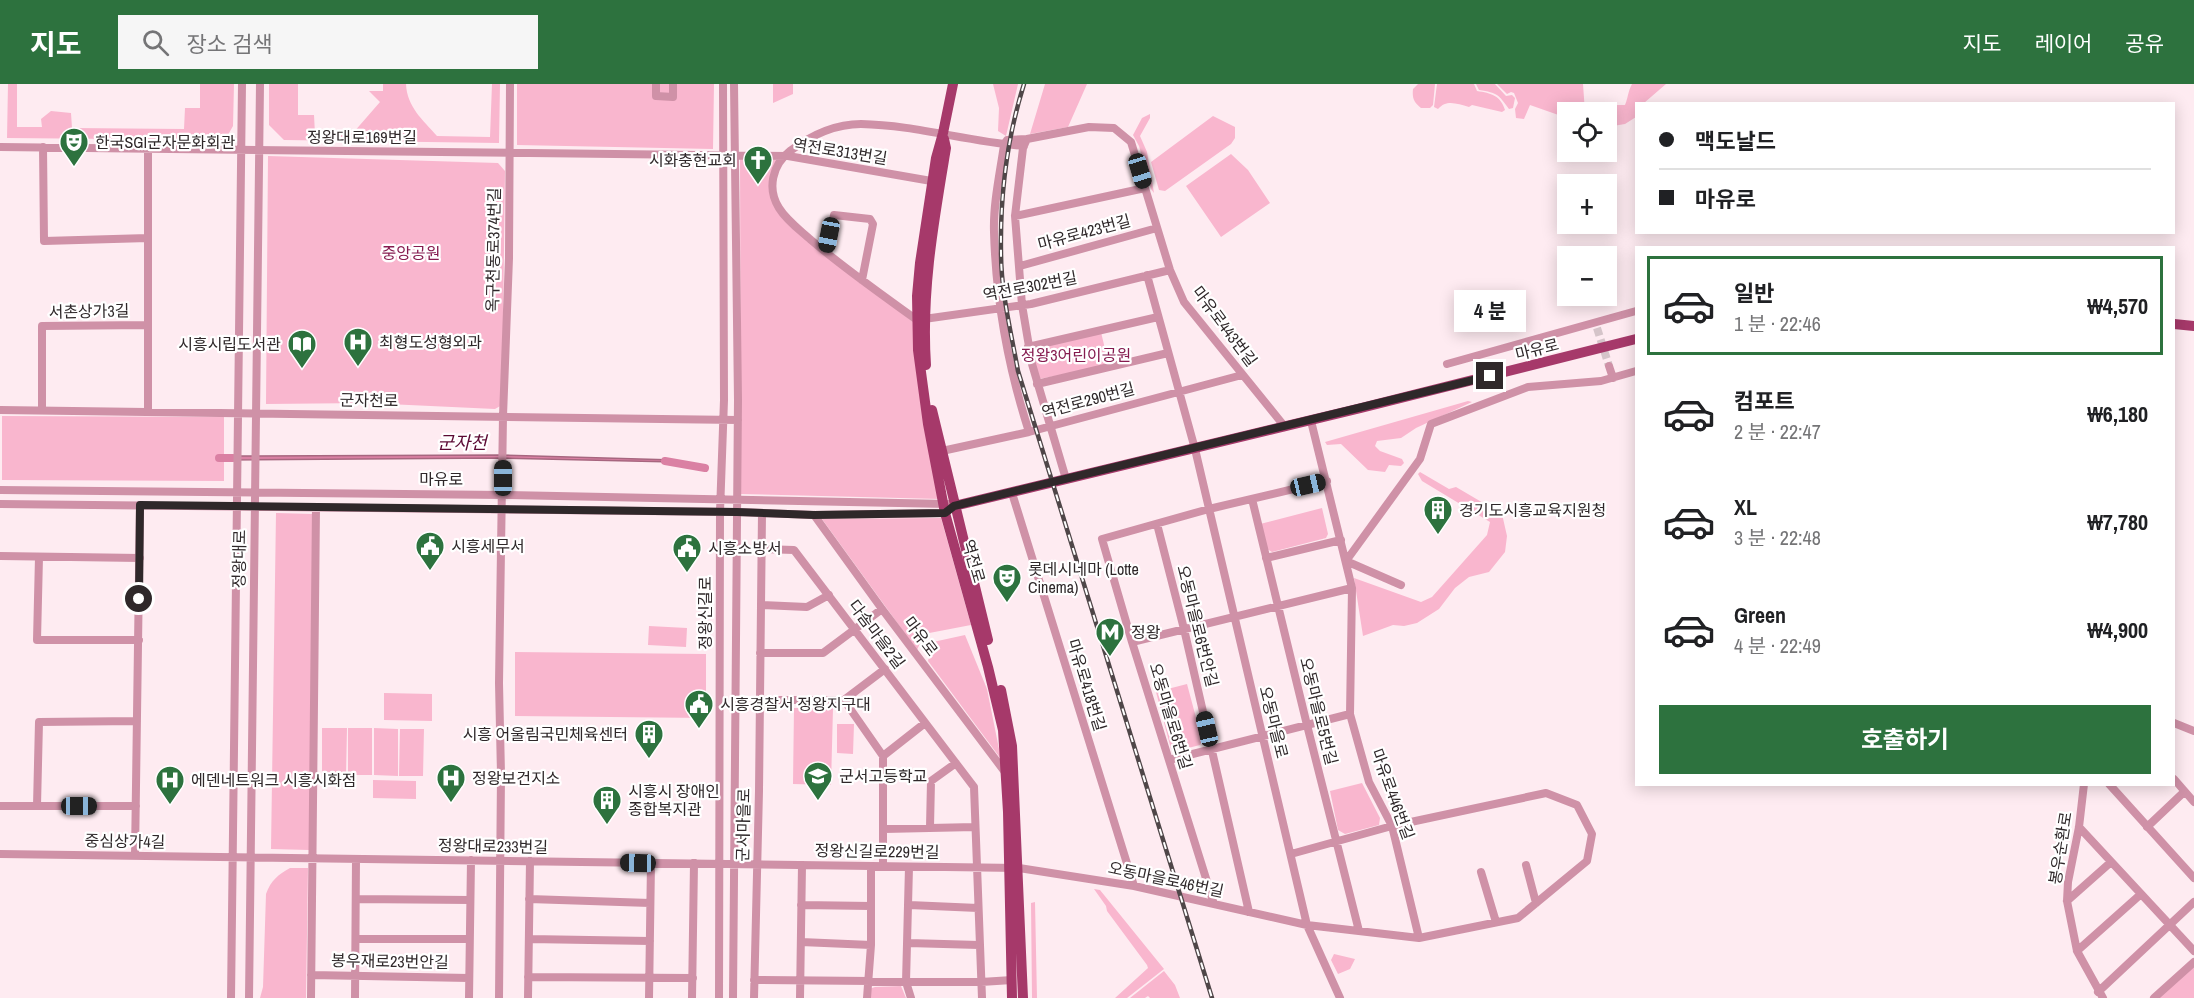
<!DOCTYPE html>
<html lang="ko">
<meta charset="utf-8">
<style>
body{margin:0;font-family:"Archivo Narrow","Noto Sans KR",sans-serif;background:#f6f6f6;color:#202124;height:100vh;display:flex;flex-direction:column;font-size:22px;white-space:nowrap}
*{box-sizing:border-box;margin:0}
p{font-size:20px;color:#757577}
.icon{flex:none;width:33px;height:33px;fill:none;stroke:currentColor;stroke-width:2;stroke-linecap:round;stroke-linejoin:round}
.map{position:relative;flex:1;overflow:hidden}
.sheet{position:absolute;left:1635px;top:162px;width:540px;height:540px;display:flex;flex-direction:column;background:#fff;border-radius:0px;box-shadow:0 3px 15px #0003}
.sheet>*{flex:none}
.guide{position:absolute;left:1635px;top:18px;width:540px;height:132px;border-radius:0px;box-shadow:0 3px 15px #0003;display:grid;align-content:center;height:132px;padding:0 24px;background:#fff}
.controls{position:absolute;left:1557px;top:18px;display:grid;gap:12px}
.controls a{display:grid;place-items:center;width:60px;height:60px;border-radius:0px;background:#fff;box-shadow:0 3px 15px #0003;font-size:30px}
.end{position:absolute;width:27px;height:27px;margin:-14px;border:8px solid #2f282a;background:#fff;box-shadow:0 0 0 3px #fff}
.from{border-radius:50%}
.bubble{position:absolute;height:42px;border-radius:0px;background:#fff;box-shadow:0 3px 15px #0003;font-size:20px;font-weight:700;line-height:42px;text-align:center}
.car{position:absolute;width:18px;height:36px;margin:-18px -9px;border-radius:8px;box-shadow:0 0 4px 2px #0007;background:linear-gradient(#222 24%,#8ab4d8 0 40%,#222 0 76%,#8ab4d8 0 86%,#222 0)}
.guide b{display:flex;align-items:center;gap:21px;height:57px;font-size:22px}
.guide b+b{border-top:2px solid #e0e0e0}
.guide i{width:15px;height:15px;background:#202124}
ul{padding:10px 0 0;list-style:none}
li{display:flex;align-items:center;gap:18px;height:99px;margin:0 12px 9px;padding:0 12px;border:3px solid transparent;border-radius:0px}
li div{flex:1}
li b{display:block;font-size:22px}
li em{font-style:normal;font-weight:700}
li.current{border-color:#2d723e}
li>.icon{width:54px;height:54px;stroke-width:1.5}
.action{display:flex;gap:12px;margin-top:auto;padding:12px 24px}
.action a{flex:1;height:69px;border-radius:0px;background:#2d723e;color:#fff;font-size:24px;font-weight:700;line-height:69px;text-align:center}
header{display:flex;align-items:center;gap:36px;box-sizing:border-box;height:84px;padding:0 30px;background:#2d723e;color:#fff}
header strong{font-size:28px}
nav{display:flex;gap:33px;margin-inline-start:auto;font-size:21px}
.search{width:420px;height:54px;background:#f6f6f6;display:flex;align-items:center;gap:15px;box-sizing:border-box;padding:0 21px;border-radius:0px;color:#757577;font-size:22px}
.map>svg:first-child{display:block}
.green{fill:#f9b6ce}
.water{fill:#da80a3;stroke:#a7667f;stroke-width:1.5}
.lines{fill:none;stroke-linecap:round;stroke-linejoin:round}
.canal{stroke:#da80a3;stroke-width:8}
.minor-tunnel{stroke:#d5c4c9;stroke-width:8;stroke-dasharray:8 4;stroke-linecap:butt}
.minor{stroke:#cf91a7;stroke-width:8}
.major{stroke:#a6396a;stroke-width:10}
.rail-casing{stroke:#4f4648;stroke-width:4.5}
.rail{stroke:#fff;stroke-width:2;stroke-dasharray:7;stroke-linecap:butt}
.route{stroke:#2f282a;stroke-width:8}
.labels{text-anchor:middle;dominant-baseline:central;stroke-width:4.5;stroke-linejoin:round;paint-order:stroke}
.street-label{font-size:16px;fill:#2f282a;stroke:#fff}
.poi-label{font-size:16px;fill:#2f282a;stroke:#fff;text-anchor:start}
.park-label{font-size:16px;fill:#851b4f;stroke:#fff}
.water-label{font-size:18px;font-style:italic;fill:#5b0933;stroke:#fff}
</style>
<header>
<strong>지도</strong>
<div class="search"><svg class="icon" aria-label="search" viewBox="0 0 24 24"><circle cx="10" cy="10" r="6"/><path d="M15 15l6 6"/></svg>장소 검색</div>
<nav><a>지도</a><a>레이어</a><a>공유</a></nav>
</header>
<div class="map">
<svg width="2194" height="914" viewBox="0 0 2194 914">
<rect width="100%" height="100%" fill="#feebf1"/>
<path class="green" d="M8 0H17V43H42L41 35 51 27 71 29 72 44 184 45 185 24H200V0H234L233 42 225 56 7 54Z
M269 0H298V31H314L315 50 353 49 380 18 369 7H383V0H406C407 23 423 36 437 52L490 53 492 0H500L499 59 284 56 269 41Z
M517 0H714L713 65 517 61Z
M773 0H793V10L773 19Z
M993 0H1018L1006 52 998 47 999 24Z
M1045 0H1087L1068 43 1030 50Z
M1418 0H1435L1433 21 1430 24H1421C1414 18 1412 15 1413 5Z
M1437 0H1474L1477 7C1491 9 1501 12 1505 26L1502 28 1472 21 1469 23C1457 20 1447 15 1438 25L1434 23Z
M1476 0H1495L1506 12 1512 11 1515 14 1513 24 1509 25C1498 10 1498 9 1479 6Z
M1497 0H1583L1585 28H1568L1567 34 1530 21 1524 35 1516 34 1515 25 1518 19 1514 9 1511 8 1507 10Z
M1632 0H1666L1644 19 1636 20V33L1625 40 1613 42 1609 37 1615 21H1625C1628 14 1628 7 1632 0Z
M1150 30V34L1140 52 1147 68 1154 109 1151 105 1139 62 1133 51 1142 34Z
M1213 32 1235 43V54L1231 60 1165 107 1159 106 1151 78Z
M1231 70 1248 86 1270 119 1221 153 1186 102Z
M268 72 498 79 505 87 502 321 495 325 366 319 266 320Z
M740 75 777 76 773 120 913 238 940 415 741 410Z
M1101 248 1109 282 1039 295 1032 267 1035 263Z
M1468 317 1472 318 1416 344 1401 354 1377 357 1375 362 1380 367 1402 375 1404 379 1401 382 1389 381 1385 388 1368 386 1341 360 1327 361 1325 358Z
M2 332 224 333V397L2 396Z
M1420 388 1449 405 1456 403 1502 430 1507 452 1505 468 1489 488 1469 493 1455 504 1439 525 1417 539 1404 542 1393 541 1363 552 1354 494 1421 518 1432 513 1487 451 1490 438 1422 397 1418 390Z
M1322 424 1328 450 1326 454 1272 468 1267 465 1260 440Z
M276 429 313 430 309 766 271 765Z
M941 434 971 541 924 550 917 566 822 435Z
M649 542 687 544 686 563 648 561Z
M965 551 987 605 1001 675 928 577 933 558Z
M515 568 706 570V634L515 632Z
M1187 600 1202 656 1200 661 1176 667 1171 665 1156 608Z
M384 609 432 610V637L384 636Z
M794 624H833L831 701 793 700Z
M837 640H854L853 670 837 669Z
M322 644H347L346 691H322Z
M348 644H372V691H348Z
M374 644 398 645V692L374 691Z
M400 645H424L423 692H399Z
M373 696 416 697V715L373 714Z
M1362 699 1380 734 1379 741 1345 750 1338 746 1330 707Z
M290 784H308L306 914H260L263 903 266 810C271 796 278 791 290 784Z
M1094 805 1100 806 1164 885 1127 914H1115L1148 884 1147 881 1107 827 1106 822Z
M1035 818 1037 914H1032L1031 819Z
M1334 870 1355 875 1350 885 1338 890 1331 876Z
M2194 882V914H2158Z
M1164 887 1175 901 1180 914H1150L1148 912 1145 914H1130Z
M901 902 906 914H868L869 905 875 903Z"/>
<path class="water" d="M501 371 674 376V378L500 374 224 376V372Z"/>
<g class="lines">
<path class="canal" d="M219 374H233
M665 377 705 384"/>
<path class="minor-tunnel" d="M1597 244 1609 282"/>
<path class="minor" d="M656 0V12L673 13V0
M1027 55 1007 56 1004 61C1000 89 993 120 994 148 996 216 1008 283 1029 348
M1024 62C969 58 916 41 861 40 834 40 810 52 790 67 772 81 767 105 779 124 787 137 800 146 811 156 845 185 881 210 917 236L1031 220 1170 186
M0 63 788 72 937 98
M43 63 44 157 148 154
M148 64V328
M1015 132 1145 104
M826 168 834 131 870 135 873 140 862 196
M1020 182 1157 144
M1147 191 1195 365 1307 841 1340 914
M1028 263 1158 233
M1447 280 1636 227
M1609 282 1613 294
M1037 300 1168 269
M0 326 738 336
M42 326V242L148 241
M1311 337 1352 504 1350 630 1369 698 1392 742 1419 854
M942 367 1029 348 1242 291
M1066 395 1032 280 1022 221 1015 132 1023 64 1027 55 1089 43 1114 44 1131 58 1170 186 1184 218 1285 343
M0 406 504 411 948 420
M1012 409 1134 802
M1252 415 1307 641 1359 847
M0 420 737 428 814 431 945 429 949 426
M814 431 882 525 1005 688
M1157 440 1184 545 1249 828
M762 465 794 466 974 703 982 914
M0 472 140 474
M39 473 37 556H139
M1266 474 1341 456
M1401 501 1346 477 1420 375 1431 340 1528 303 1601 297 1636 287
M761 521 807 523 829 511
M1132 558 1352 504
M760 569H823L882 525
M760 616H844L883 672V782
M844 616 885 585
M2174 639 2194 647
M883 672 925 639
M1169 676 1350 630
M2174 695 2194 718
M2084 700 2079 743 2068 798 2067 817 2077 867 2103 914
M2109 700 2194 794
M0 722H136
M37 722 39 638 137 637
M930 743 931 697 956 679
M2079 743 2194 867
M2147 743 2184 708
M884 745 975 743
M0 770 1019 784 1134 802 1307 841 1419 854 1518 834 1587 777 1592 750 1577 721 1546 709 1392 742 1291 770
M135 772 140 421
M1526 781 1536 819
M909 783 906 898 911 914
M1481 788 1496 838
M356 815 470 816
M529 815 650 819
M2067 817 2111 778
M1214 820 1132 558 1102 455 1209 425 1327 397
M801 821 871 822
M909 821 978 824
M356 855H469
M529 855 650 857
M801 858 871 861
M908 859 979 861
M2077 867 2141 810
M311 891 469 894
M528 893 693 894
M754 896 981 898 1012 896
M2098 908 2194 818
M231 914 242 0
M249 914 260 0
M311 914 316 423
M355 914 356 775
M469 914 471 776
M499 914 501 690 499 599 503 332 509 174 510 0
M528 914 530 777
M649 914 651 779
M692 914 694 779
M719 914 720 428 724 316 723 0
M733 914 738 316 734 0
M754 914 759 707 762 429
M800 914 802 781
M867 914 871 861V782
M2154 914 2194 878"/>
<path class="major" d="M953 0 943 49 936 74 920 179 917 212 918 266 928 340 945 429 988 583 1003 646 1008 728 1012 914
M2174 240 2194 242
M926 281C921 207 934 136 946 64L944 55
M932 326 988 556
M954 422 1361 324 1636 255
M1001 606 1012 662 1023 914"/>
<g class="rail-casing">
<path id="rail" d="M1024 0C1007 54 1000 112 1001 169 1001 208 1011 248 1018 287L1212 914"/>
</g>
<use href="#rail" class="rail"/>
</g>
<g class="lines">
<path class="route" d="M139 515 140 421 737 428 814 431 945 429 954 422 1490 292"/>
</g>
<defs>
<g id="theatre-pin" transform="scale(1.5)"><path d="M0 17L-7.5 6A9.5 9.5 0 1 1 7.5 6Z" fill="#2d723e" stroke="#fff"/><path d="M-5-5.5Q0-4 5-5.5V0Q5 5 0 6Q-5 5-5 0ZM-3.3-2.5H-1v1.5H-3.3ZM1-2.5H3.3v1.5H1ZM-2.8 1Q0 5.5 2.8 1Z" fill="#fff"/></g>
<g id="church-pin" transform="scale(1.5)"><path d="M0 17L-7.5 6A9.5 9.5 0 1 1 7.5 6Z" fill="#2d723e" stroke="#fff"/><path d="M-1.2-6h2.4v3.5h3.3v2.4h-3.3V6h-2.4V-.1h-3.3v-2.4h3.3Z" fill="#fff"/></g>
<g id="hospital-pin" transform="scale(1.5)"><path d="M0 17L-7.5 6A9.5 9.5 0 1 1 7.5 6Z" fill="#2d723e" stroke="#fff"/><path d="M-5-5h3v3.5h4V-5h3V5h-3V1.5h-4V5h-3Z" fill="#fff"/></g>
<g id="library-pin" transform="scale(1.5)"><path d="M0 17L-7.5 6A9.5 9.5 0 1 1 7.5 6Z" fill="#2d723e" stroke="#fff"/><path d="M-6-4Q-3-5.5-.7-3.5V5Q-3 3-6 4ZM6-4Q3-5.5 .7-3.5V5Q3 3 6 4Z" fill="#fff"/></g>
<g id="building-pin" transform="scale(1.5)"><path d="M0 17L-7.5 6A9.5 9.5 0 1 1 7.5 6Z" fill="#2d723e" stroke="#fff"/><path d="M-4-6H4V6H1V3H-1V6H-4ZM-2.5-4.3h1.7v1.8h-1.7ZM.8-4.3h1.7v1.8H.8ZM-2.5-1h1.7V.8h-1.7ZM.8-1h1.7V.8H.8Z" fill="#fff"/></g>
<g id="civic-pin" transform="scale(1.5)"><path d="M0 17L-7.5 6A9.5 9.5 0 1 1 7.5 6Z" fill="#2d723e" stroke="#fff"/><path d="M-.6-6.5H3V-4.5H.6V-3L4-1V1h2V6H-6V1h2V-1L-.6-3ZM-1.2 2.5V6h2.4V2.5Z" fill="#fff"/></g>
<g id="metro-pin" transform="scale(1.5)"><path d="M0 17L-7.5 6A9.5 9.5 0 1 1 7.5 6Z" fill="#2d723e" stroke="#fff"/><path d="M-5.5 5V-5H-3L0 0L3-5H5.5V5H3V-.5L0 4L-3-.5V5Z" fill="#fff"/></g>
<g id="school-pin" transform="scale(1.5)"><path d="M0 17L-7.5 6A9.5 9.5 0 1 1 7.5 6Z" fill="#2d723e" stroke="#fff"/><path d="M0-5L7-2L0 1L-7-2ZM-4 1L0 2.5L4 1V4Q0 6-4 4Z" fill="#fff"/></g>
</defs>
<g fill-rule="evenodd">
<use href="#theatre-pin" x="74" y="58"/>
<use href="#church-pin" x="758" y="76"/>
<use href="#hospital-pin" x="358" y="258"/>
<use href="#library-pin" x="302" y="260"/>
<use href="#building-pin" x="1438" y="426"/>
<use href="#civic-pin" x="430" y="462"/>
<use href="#civic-pin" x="687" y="464"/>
<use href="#theatre-pin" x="1007" y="494"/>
<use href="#metro-pin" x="1110" y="548"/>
<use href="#civic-pin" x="699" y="620"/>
<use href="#building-pin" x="649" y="650"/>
<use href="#school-pin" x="818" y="692"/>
<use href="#hospital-pin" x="451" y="694"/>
<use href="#hospital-pin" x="170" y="696"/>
<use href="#building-pin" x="607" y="716"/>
</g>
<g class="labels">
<g class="street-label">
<text x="362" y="53">정왕대로169번길</text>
<text transform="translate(840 67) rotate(9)">역전로313번길</text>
<text transform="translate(1084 148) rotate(-15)">마유로423번길</text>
<text transform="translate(493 166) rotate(-89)">옥구천동로374번길</text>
<text transform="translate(1030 202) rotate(-11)">역전로302번길</text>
<text transform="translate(89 227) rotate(-1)">서촌상가3길</text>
<text transform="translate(1225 242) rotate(53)">마유로443번길</text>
<text transform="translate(1537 265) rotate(-14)">마유로</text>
<text transform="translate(369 316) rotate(1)">군자천로</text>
<text transform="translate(1088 316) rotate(-15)">역전로290번길</text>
<text x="441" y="395">마유로</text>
<text transform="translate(239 475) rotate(-89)">정왕대로</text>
<text transform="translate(974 477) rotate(74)">역전로</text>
<text transform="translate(705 529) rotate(-90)">정왕신길로</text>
<text transform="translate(1198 542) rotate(76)">오동마을로6번안길</text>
<text transform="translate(877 550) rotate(53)">다솜마을2길</text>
<text transform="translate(921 552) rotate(53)">마유로</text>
<text transform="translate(1087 601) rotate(73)">마유로418번길</text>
<text transform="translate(1319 627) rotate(76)">오동마을로5번길</text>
<text transform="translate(1171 632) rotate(73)">오동마을로6번길</text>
<text transform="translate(1274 638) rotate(76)">오동마을로</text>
<text transform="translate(1393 710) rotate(70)">마유로446번길</text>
<text transform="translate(743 741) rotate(-89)">군서마을로</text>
<text transform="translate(125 757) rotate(1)">중심상가4길</text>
<text transform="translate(493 762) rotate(1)">정왕대로233번길</text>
<text transform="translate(2060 764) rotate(-81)">봉우순환로</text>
<text transform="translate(877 767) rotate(1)">정왕신길로229번길</text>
<text transform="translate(1166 795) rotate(12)">오동마을로46번길</text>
<text transform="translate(390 877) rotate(1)">봉우재로23번안길</text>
</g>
<g class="poi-label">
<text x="95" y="58">한국SGI군자문화회관</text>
<text x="737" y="76" text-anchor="end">시화충현교회</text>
<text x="379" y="258">최형도성형외과</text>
<text x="281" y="260" text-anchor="end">시흥시립도서관</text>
<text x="1459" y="426">경기도시흥교육지원청</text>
<text x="451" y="462">시흥세무서</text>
<text x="708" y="464">시흥소방서</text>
<text x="1028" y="485">롯데시네마 (Lotte<tspan x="1028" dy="18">Cinema)</tspan></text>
<text x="1131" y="548">정왕</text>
<text x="720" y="620">시흥경찰서 정왕지구대</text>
<text x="628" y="650" text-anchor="end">시흥 어울림국민체육센터</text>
<text x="839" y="692">군서고등학교</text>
<text x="472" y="694">정왕보건지소</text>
<text x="191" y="696">에덴네트워크 시흥시화점</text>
<text x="628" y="707">시흥시 장애인<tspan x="628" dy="18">종합복지관</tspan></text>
</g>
<g class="park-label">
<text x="411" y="169">중앙공원</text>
<text x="1076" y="271">정왕3어린이공원</text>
</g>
<g class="water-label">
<text x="462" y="358">군자천</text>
</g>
</g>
</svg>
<div class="controls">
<a><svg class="icon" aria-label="locate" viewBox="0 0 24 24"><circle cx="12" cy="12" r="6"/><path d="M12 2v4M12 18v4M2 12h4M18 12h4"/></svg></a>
<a>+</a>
<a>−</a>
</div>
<i class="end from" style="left:139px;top:515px"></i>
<i class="end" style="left:1490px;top:292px"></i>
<div class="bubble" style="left:1454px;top:206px;width:72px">4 분</div>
<i class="car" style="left:1140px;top:87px;rotate:163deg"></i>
<i class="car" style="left:829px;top:151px;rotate:191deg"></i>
<i class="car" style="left:503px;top:394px;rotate:0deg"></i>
<i class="car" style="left:1308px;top:401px;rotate:77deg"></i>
<i class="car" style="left:1207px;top:645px;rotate:347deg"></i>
<i class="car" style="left:79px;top:722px;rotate:90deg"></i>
<i class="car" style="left:638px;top:779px;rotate:271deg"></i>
<div class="guide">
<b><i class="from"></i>맥도날드</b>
<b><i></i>마유로</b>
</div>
<section class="sheet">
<ul>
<li class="current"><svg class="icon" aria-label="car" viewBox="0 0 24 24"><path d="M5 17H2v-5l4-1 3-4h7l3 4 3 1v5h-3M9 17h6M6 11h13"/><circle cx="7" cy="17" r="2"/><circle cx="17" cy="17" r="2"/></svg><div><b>일반</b><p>1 분 · 22:46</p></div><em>₩4,570</em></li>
<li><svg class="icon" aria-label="car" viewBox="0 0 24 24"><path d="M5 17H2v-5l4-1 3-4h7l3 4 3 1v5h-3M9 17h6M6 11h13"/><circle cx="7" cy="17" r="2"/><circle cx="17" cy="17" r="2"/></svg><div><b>컴포트</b><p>2 분 · 22:47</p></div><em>₩6,180</em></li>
<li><svg class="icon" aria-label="car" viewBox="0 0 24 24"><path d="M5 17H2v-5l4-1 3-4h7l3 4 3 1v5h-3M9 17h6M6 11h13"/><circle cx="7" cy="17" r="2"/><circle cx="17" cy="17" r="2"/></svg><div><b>XL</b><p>3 분 · 22:48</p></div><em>₩7,780</em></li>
<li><svg class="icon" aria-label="car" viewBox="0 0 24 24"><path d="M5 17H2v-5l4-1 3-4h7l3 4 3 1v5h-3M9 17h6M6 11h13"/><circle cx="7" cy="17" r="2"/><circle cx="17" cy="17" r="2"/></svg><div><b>Green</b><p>4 분 · 22:49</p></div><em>₩4,900</em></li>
</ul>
<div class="action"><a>호출하기</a></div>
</section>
</div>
